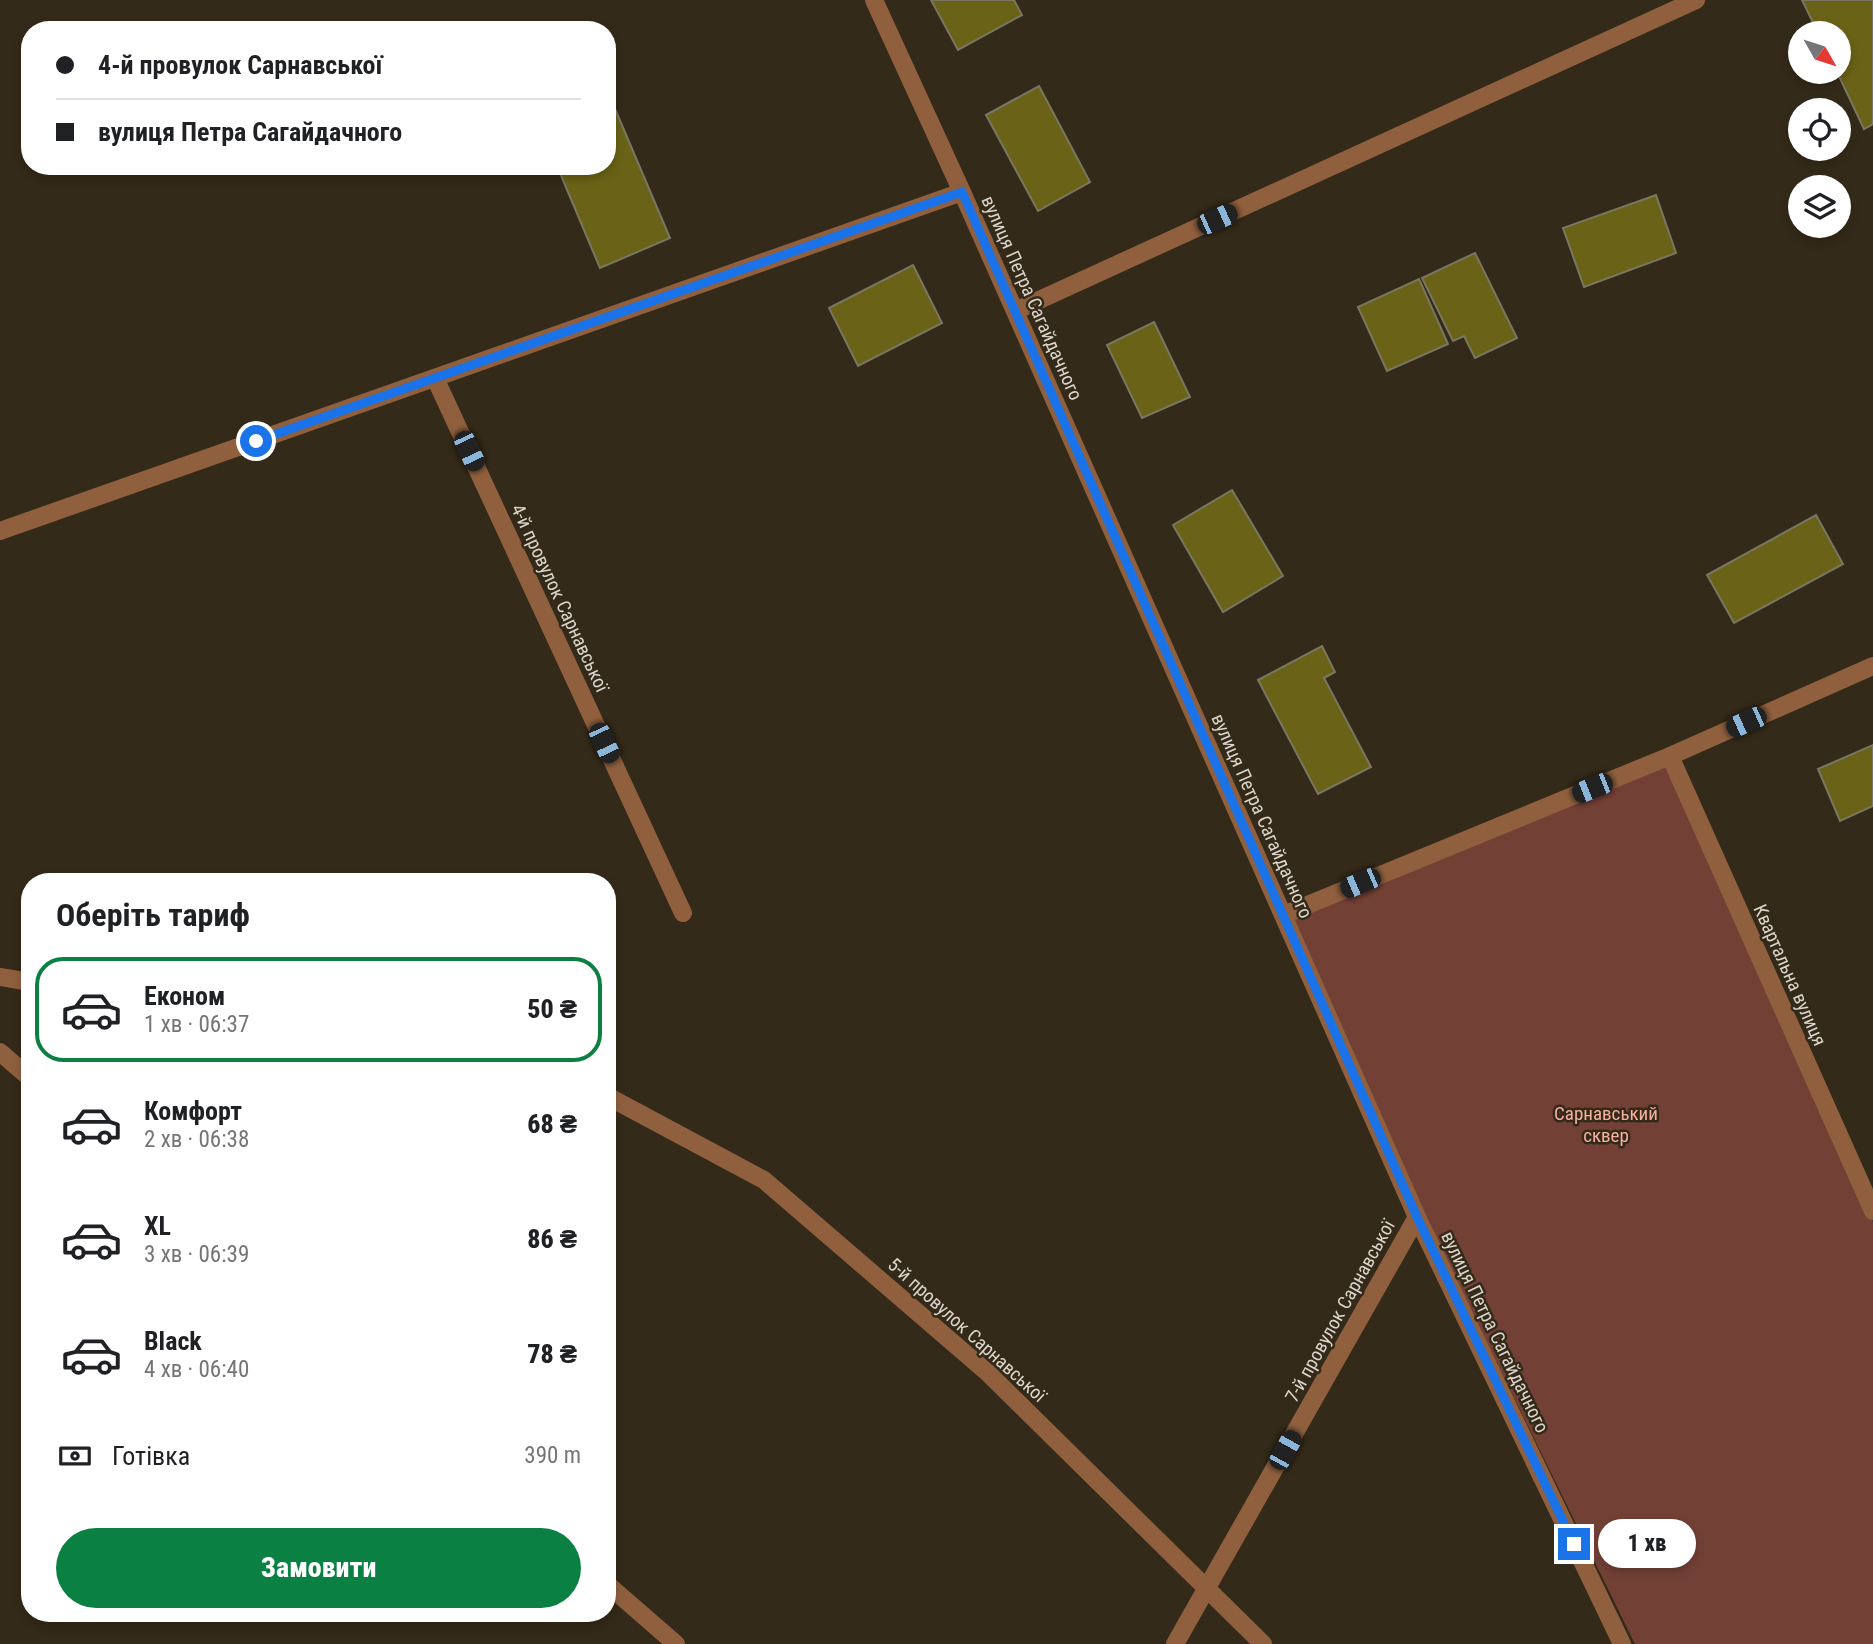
<!DOCTYPE html>
<html lang="uk">
<meta charset="utf-8">
<style>
body{margin:0;font-family:"Roboto Condensed",sans-serif;background:#f6f6f6;color:#202124;height:100vh;display:flex;flex-direction:column;font-size:26px;white-space:nowrap}
*{box-sizing:border-box;margin:0}
p{font-size:23px;color:#757577}
.icon{flex:none;width:38px;height:38px;fill:none;stroke:currentColor;stroke-width:2;stroke-linecap:round;stroke-linejoin:round}
.map{position:relative;flex:1;overflow:hidden}
.side{position:absolute;left:21px;top:873px;width:595px;height:749px;display:flex;flex-direction:column;background:#fff;border-radius:28px;box-shadow:0 4px 10px #0003}
.side>*{flex:none}
.guide{position:absolute;left:21px;top:21px;width:595px;height:154px;border-radius:28px;box-shadow:0 4px 10px #0003;display:grid;align-content:center;height:154px;padding:0 35px;background:#fff}
.needle{width:46px;rotate:129deg}
.tools{position:absolute;left:1788px;top:21px;display:grid;gap:14px}
.tools a{display:grid;place-items:center;width:63px;height:63px;border-radius:50%;background:#fff;box-shadow:0 4px 10px #0003;font-size:35px}
.end{position:absolute;width:32px;height:32px;margin:-16px;border:9px solid #1a73e8;background:#fff;box-shadow:0 0 0 4px #fff}
.from{border-radius:50%}
.bubble{position:absolute;height:49px;border-radius:24px;background:#fff;box-shadow:0 4px 10px #0003;font-size:23px;font-weight:800;line-height:49px;text-align:center}
.car{position:absolute;width:21px;height:42px;margin:-21px -10px;border-radius:9px;box-shadow:0 0 5px 2px #0007;background:linear-gradient(#222 24%,#8ab4d8 0 40%,#222 0 76%,#8ab4d8 0 86%,#222 0)}
.guide b{display:flex;align-items:center;gap:24px;height:66px;font-size:26px}
.guide b+b{border-top:2px solid #e0e0e0}
.guide i{width:18px;height:18px;background:#202124}
ul{padding:0;list-style:none}
li{display:flex;align-items:center;gap:21px;height:105px;margin:0 14px 10px;padding:0 21px;border:4px solid transparent;border-radius:28px}
li div{flex:1}
li b{display:block;font-size:26px}
li em{font-style:normal;font-weight:800}
li.selected{border-color:#0b8043}
li>.icon{width:63px;height:63px;stroke-width:1.5}
h2{padding:0 35px;font-size:32px;line-height:84px}
.pay{display:flex;align-items:center;gap:18px;height:77px;padding:0 35px;font-size:26px}
.pay p{margin-inline-start:auto}
.primary-button{display:flex;gap:14px;margin-top:auto;padding:14px 35px}
.primary-button a{flex:1;height:80px;border-radius:42px;background:#0b8043;color:#fff;font-size:28px;font-weight:800;line-height:80px;text-align:center}
.map>svg:first-child{display:block}
.green{fill:#734036}
.building{fill:#6a6216;stroke:#797761;stroke-width:2}
.lines{fill:none;stroke-linecap:round;stroke-linejoin:round}
.minor{stroke:#90603e;stroke-width:18}
.route{stroke:#1a73e8;stroke-width:9}
.labels{text-anchor:middle;dominant-baseline:central;stroke-width:5;stroke-linejoin:round;paint-order:stroke}
.street-label{font-size:19px;fill:#dcd5cb;stroke:#342a19}
.park-label{font-size:19px;fill:#f7afa0;stroke:#342a19}
</style>
<div class="map">
<svg width="1873" height="1644" viewBox="0 0 1873 1644">
<rect width="100%" height="100%" fill="#342a19"/>
<path class="green" d="M1665 764 1873 1222V1644H1635L1422 1210 1292 918Z"/>
<path class="building" d="M931 0H1014L1022 15 958 50Z
M1802 0H1873V124L1864 129 1837 72H1839V33H1818Z
M1039 86 1090 182 1038 211 986 115Z
M607 90 670 238 600 268 557 166H607Z
M1656 195 1676 253 1584 287 1563 228Z
M1475 253 1517 338 1475 358 1464 336 1453 341 1422 278Z
M913 265 942 323 858 366 829 308Z
M1419 279 1448 344 1387 371 1358 307Z
M1154 322 1190 397 1142 418 1107 345Z
M1232 490 1283 576 1223 612 1173 525Z
M1816 515 1843 564 1734 623 1707 575Z
M1322 646 1335 672 1324 678 1371 767 1318 794 1258 680Z
M1873 745V806L1840 821 1818 769Z"/>
<g class="lines">
<path class="minor" d="M874 0 962 192 1417 1217 1622 1644
M1015 311 1696 0
M435 378 683 913
M0 531 962 192
M1670 756 1873 1211
M1283 915 1670 756 1873 666
M0 977 30 982
M0 1052 30 1078
M607 1096 764 1180 988 1373 1263 1644
M607 1584 676 1644
M1175 1644 1417 1217"/>
</g>
<g class="lines">
<path class="route" d="M256 441 962 192 1417 1217 1574 1544"/>
</g>
<g class="labels">
<g class="street-label">
<text transform="translate(1032 298) rotate(66)">вулиця Петра Сагайдачного</text>
<text transform="translate(560 598) rotate(65)">4-й провулок Сарнавської</text>
<text transform="translate(1262 816) rotate(66)">вулиця Петра Сагайдачного</text>
<text transform="translate(1790 975) rotate(66)">Квартальна вулиця</text>
<text transform="translate(1340 1311) rotate(-61)">7-й провулок Сарнавської</text>
<text transform="translate(967 1330) rotate(42)">5-й провулок Сарнавської</text>
<text transform="translate(1495 1332) rotate(64)">вулиця Петра Сагайдачного</text>
</g>
<g class="park-label">
<text x="1606" y="1113">Сарнавський<tspan x="1606" dy="22">сквер</tspan></text>
</g>
</g>
</svg>
<div class="tools">
<a><svg class="needle" viewBox="-14 -14 28 28"><path d="M0-13l5 13h-10z" fill="#e53935"/><path d="M0 13l5-13h-10z" fill="#757577"/></svg></a>
<a><svg class="icon" aria-label="locate" viewBox="0 0 24 24"><circle cx="12" cy="12" r="6"/><path d="M12 2v4M12 18v4M2 12h4M18 12h4"/></svg></a>
<a><svg class="icon" aria-label="layers" viewBox="0 0 24 24"><path d="M12 4l9 5-9 5-9-5zM3 14l9 5 9-5"/></svg></a>
</div>
<i class="end from" style="left:256px;top:441px"></i>
<i class="end" style="left:1574px;top:1544px"></i>
<div class="bubble" style="left:1598px;top:1519px;width:98px">1 хв</div>
<i class="car" style="left:1217px;top:219px;rotate:66deg"></i>
<i class="car" style="left:469px;top:451px;rotate:155deg"></i>
<i class="car" style="left:1746px;top:722px;rotate:246deg"></i>
<i class="car" style="left:604px;top:743px;rotate:155deg"></i>
<i class="car" style="left:1592px;top:788px;rotate:248deg"></i>
<i class="car" style="left:1360px;top:883px;rotate:247deg"></i>
<i class="car" style="left:1285px;top:1450px;rotate:29deg"></i>
<div class="guide">
<b><i class="from"></i>4-й провулок Сарнавської</b>
<b><i></i>вулиця Петра Сагайдачного</b>
</div>
<section class="side">
<h2>Оберіть тариф</h2>
<ul>
<li class="selected"><svg class="icon" aria-label="car" viewBox="0 0 24 24"><path d="M5 17H2v-5l4-1 3-4h7l3 4 3 1v5h-3M9 17h6M6 11h13"/><circle cx="7" cy="17" r="2"/><circle cx="17" cy="17" r="2"/></svg><div><b>Економ</b><p>1 хв · 06:37</p></div><em>50 ₴</em></li>
<li><svg class="icon" aria-label="car" viewBox="0 0 24 24"><path d="M5 17H2v-5l4-1 3-4h7l3 4 3 1v5h-3M9 17h6M6 11h13"/><circle cx="7" cy="17" r="2"/><circle cx="17" cy="17" r="2"/></svg><div><b>Комфорт</b><p>2 хв · 06:38</p></div><em>68 ₴</em></li>
<li><svg class="icon" aria-label="car" viewBox="0 0 24 24"><path d="M5 17H2v-5l4-1 3-4h7l3 4 3 1v5h-3M9 17h6M6 11h13"/><circle cx="7" cy="17" r="2"/><circle cx="17" cy="17" r="2"/></svg><div><b>XL</b><p>3 хв · 06:39</p></div><em>86 ₴</em></li>
<li><svg class="icon" aria-label="car" viewBox="0 0 24 24"><path d="M5 17H2v-5l4-1 3-4h7l3 4 3 1v5h-3M9 17h6M6 11h13"/><circle cx="7" cy="17" r="2"/><circle cx="17" cy="17" r="2"/></svg><div><b>Black</b><p>4 хв · 06:40</p></div><em>78 ₴</em></li>
</ul>
<div class="pay"><svg class="icon" aria-label="cash" viewBox="0 0 24 24"><path d="M3 7h18v10H3z"/><circle cx="12" cy="12" r="2"/></svg>Готівка<p>390 m</p></div>
<div class="primary-button"><a>Замовити</a></div>
</section>
</div>
